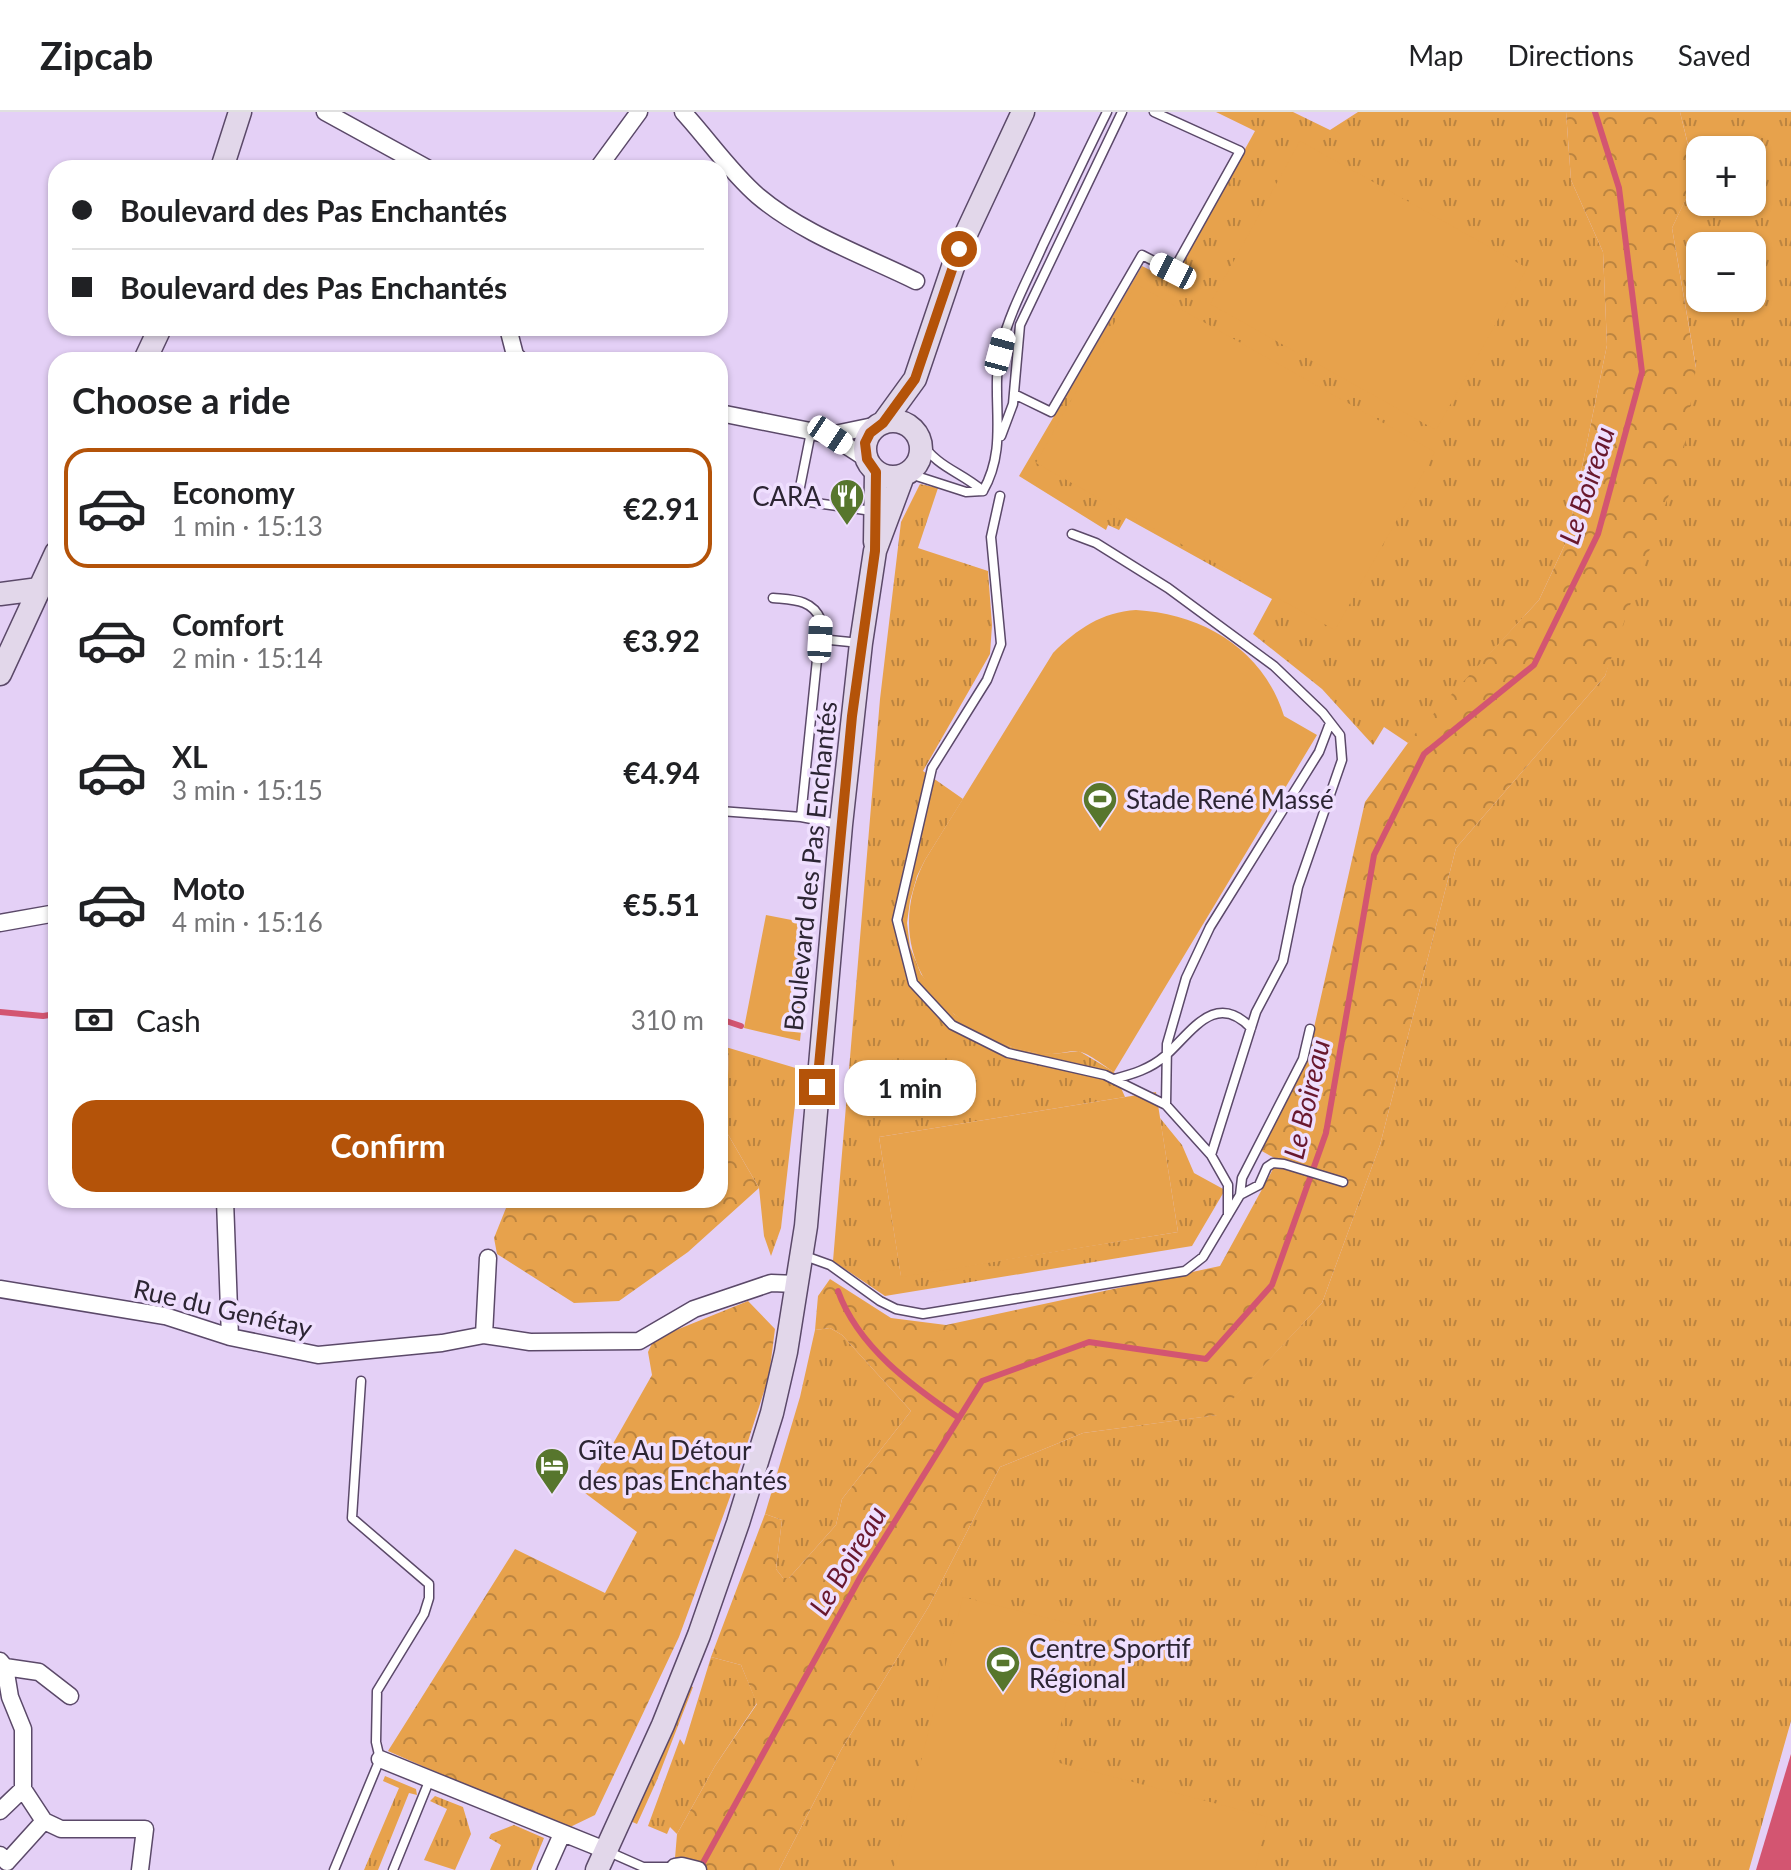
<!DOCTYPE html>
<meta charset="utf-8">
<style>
body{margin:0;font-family:Lato,sans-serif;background:#f2f2f2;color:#202124;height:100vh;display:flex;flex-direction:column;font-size:30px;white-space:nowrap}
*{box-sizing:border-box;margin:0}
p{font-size:26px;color:#757577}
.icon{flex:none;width:44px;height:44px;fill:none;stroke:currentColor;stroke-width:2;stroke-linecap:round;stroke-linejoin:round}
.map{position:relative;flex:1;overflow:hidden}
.panel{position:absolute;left:48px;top:240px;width:680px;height:856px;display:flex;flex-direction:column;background:#fff;border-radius:24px;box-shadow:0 2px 6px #0004}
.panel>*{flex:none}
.hud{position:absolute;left:48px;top:48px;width:680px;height:176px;border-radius:24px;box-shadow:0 2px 6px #0004;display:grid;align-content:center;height:176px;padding:0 24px;background:#fff}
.buttons{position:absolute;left:1686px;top:24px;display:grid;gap:16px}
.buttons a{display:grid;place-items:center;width:80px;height:80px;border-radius:16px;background:#fff;box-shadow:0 2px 6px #0004;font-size:40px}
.end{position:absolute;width:36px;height:36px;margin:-18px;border:10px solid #b45309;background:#fff;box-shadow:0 0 0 4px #fff}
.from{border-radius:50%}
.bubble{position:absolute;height:56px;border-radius:24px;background:#fff;box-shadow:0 2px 6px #0004;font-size:26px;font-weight:700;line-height:56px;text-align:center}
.car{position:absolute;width:24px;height:48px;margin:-24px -12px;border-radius:10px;box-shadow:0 0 6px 2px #0007;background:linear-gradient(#fff 24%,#345 0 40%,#fff 0 76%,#345 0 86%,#fff 0)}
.hud b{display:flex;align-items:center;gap:28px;height:76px;font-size:30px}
.hud b+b{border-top:2px solid #e0e0e0}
.hud i{width:20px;height:20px;background:#202124}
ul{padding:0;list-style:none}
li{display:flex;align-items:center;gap:24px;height:120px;margin:0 16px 12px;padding:0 8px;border:4px solid transparent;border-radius:24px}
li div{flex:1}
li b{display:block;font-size:30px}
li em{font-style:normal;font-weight:700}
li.current{border-color:#b45309}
li>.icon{width:72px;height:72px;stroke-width:1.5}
h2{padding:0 24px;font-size:36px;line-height:96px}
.pay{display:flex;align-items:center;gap:20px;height:88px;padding:0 24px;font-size:30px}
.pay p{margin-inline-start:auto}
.button{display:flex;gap:16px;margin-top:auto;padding:16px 24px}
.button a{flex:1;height:92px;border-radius:24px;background:#b45309;color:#fff;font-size:32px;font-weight:700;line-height:92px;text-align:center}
header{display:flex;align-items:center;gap:48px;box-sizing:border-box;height:112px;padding:0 40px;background:#fff;border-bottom:2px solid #e0e0e0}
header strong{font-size:38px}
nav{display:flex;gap:44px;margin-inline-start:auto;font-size:28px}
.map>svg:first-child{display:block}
.grass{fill:url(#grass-tufts);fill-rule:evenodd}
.forest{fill:url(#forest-crowns)}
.park{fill:#e7a24c}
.water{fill:#d35571}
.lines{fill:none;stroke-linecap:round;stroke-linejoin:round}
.stream{stroke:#d35571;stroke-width:6}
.lane-casing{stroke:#5b4969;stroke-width:11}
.street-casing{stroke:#5b4969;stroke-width:19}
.secondary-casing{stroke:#5b4969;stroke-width:25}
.lane{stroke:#fff;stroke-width:8}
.street{stroke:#fff;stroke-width:16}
.secondary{stroke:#e2d7ea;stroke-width:22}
.route{stroke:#b45309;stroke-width:10}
.labels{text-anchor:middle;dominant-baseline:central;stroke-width:7;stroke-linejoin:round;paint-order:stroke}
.poi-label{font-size:26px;fill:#2c2533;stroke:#efdffe;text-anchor:start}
.street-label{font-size:26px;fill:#2c2533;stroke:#efdffe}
.water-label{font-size:28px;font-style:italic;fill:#69182e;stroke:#efdffe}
</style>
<header>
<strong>Zipcab</strong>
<nav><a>Map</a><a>Directions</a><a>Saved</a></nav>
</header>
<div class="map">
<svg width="1791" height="1758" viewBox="0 0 1791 1758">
<defs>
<pattern id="grass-tufts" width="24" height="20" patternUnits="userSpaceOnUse" patternTransform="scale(2)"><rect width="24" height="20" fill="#e7a24c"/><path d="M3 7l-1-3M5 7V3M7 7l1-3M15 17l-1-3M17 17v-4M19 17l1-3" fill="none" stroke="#bb8440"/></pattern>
<pattern id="forest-crowns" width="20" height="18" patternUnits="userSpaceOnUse" patternTransform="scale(2)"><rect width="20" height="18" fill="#e7a24c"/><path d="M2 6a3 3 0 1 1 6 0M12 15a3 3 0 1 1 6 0" fill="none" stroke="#bb8440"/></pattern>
</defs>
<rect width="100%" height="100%" fill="#e4d0f6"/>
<path class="grass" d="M1216 0H1293L1330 18 1358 0H1566L1571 68 1603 140 1607 233 1567 428 1539 488 1408 631 1384 615 1373 633 1322 577 1253 522 1272 487 1126 406 1119 418 1108 413 1106 418 1019 364 1142 154 1172 169 1255 19Z
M1680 0H1791V1609L1749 1758H779L841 1638 929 1494 1000 1355 1083 1321 1217 1303 1322 1191 1380 1033 1456 736 1605 564 1696 255 1672 116 1696 65ZM1700 38H1752V90H1700ZM1700 134H1752V186H1700Z
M920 372 938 376 918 436 988 459 992 513 990 542 923 659 963 687 925 748 917 764 910 789 907 811 910 835 921 862 954 902 970 913 1009 934 1031 940 1053 942 1079 939 1114 960 1125 985 879 1025 901 1164 1178 1120 1160 1006 1182 1033 1194 1061 1225 1078 1192 1134 885 1184 833 1149 880 587 901 410Z
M729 936 799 957 781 1116 771 1144 764 1124 759 1076 726 1019Z
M830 1216 842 1223 911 1299 842 1387 836 1413 789 1466H783L776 1457 782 1408 765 1402 800 1285 815 1218Z
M711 1545 741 1553 757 1591 715 1654 677 1722 670 1715 667 1722 648 1714 680 1627 684 1633Z
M685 1572 693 1575 657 1668 637 1712 628 1708Z
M385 1664 416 1677 417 1683 409 1681 378 1758H364L399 1676 383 1669Z
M435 1684 463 1695 471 1722 455 1758 424 1748 447 1697 430 1689Z
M514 1713 544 1726 531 1758H490L501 1733 489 1726 491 1722Z"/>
<path class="forest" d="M1566 0H1680L1696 66 1672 116 1696 256 1683 343 1605 564 1456 736 1380 1033 1322 1191 1218 1303 1083 1321 1000 1355 929 1494 841 1638 779 1758H674L677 1722 715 1654 757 1592 741 1553 711 1545 765 1402 782 1408 776 1457 783 1466H789L836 1413 842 1387 911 1299 842 1223 830 1216 815 1218 818 1184 830 1167 891 1206 946 1213 1220 1154 1278 1048 1260 1038 1306 951 1365 690 1413 624 1539 488 1567 428 1607 233 1603 140 1571 68Z
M720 935 729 936 726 1019 759 1076 688 1140 619 1189 574 1191 497 1142 494 1126 506 1096 541 1088H720Z
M748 1189 775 1217 769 1264 730 1385 679 1525 595 1703 566 1717 388 1639 515 1437 605 1481 637 1420 585 1381 652 1263 648 1240 654 1227Z"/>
<path class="park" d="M1300 29 1527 156 1436 318 1210 192Z
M1136 172 1435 340 1335 518 1036 351Z
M1136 498C1203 502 1263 537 1284 604L1317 623 1114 960C1104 954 1088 940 1076 939 1068 939 1060 942 1052 942 1038 942 1022 939 1009 934 928 903 883 831 925 748L1053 541C1077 517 1102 500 1136 498Z
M766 803 812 812 800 929 744 916Z
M1156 980 1178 1120 901 1165 879 1025Z
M963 1485 1084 1515 1052 1649 1268 1705 1255 1758H893Z"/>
<path class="water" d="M1791 1642V1758H1756Z"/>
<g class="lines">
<path class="stream" d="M0 900 43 904 56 902
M720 907 741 914
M838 1179C858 1235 912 1274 959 1306
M699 1758 861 1464 982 1269 1089 1230 1206 1247 1272 1173 1326 1021 1374 743 1424 642 1534 553 1598 422 1642 260 1619 76 1595 0"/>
<g class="lane-casing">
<path id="lane" d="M1014 282 1051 300 1142 143 1173 159 1240 39 1154 0
M811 320 798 385 802 389 872 399
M1001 324 1013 292 1020 213 1122 0
M919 328C939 357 958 358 983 379
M907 361 966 380 983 379
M983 379C1010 332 989 285 1001 235 1010 199 1028 167 1043 133 1064 89 1085 44 1107 0
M1000 384 991 425 1001 532 987 568 932 656 897 808 913 871 952 913 1008 941 1105 963 1166 993 1211 1043
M1072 422 1096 431 1168 476 1274 554 1323 601 1340 623 1342 648 1298 775 1283 849 1256 900 1211 1043 1228 1073V1103
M773 486C793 488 812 487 821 508L801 705
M820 527 860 531
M720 699 801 705 838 712
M1114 967C1133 962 1150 957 1165 944 1191 921 1215 878 1251 916
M1166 993 1167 932 1186 866 1210 815 1319 640 1330 611
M1240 1083 1242 1066 1303 947 1310 917
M805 1144 830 1153 880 1189 896 1197 923 1202 1185 1159 1203 1145 1240 1083 1259 1073 1267 1055 1273 1051 1284 1052 1343 1070
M609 1740 643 1755H675
M334 1758 380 1647 376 1630 377 1579 424 1502 429 1486V1472L352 1406 361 1269
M393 1758 430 1667"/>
</g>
<g class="street-casing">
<path id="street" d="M325 0 427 56
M683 0C707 26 731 61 758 84 803 122 863 143 916 169
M598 56 639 0
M508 216 515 243 520 248
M720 301 830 323 867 347
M830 323 878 313
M0 811 56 801
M225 1088 230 1225
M0 1177 165 1204 230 1225 318 1243 442 1231 484 1223 530 1230 639 1229 694 1197 771 1171 797 1172
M484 1223 488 1146
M0 1549 5 1555 39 1560 70 1584
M5 1555 10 1585 23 1617V1677L44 1709 61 1717H145L140 1758
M380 1647 605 1738
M0 1699 23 1677
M0 1743 7 1750 44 1709
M675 1755 682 1754 698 1758
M546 1758 562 1722"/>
</g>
<g class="secondary-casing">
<path id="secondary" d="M222 56 240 0
M145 248 160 216
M865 337a28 28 0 1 1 56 0a28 28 0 1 1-56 0Z
M883 311 915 267 959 137 1023 0
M875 430 876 360
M0 482 39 477
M0 562 56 441
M597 1758 663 1613 699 1523 738 1411 772 1301 786 1240 806 1114 841 713 861 531 875 439 903 364"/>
</g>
<use href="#lane" class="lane"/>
<use href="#street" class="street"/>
<use href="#secondary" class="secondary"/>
</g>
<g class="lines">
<path class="route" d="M817 975 852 604 875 439 876 360 867 347 865 331 870 321 883 311 915 267 959 137"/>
</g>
<defs>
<g id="restaurant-pin" transform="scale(1.8)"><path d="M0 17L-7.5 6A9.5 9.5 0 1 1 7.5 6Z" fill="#57762d" stroke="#efdffe"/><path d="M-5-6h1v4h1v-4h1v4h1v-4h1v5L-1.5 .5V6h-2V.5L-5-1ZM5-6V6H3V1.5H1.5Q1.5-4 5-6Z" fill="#fff"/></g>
<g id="stadium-pin" transform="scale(1.8)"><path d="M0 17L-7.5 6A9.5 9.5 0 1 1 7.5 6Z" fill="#57762d" stroke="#efdffe"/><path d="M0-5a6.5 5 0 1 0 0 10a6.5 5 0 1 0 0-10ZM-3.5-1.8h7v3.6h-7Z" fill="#fff"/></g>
<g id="hotel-pin" transform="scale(1.8)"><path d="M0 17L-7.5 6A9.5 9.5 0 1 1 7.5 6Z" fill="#57762d" stroke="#efdffe"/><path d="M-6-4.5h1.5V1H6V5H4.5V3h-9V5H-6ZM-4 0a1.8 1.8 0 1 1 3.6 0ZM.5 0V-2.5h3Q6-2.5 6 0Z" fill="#fff"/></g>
</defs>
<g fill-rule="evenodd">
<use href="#restaurant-pin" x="847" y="384"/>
<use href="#stadium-pin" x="1100" y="687"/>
<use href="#hotel-pin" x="552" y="1353"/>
<use href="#stadium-pin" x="1003" y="1551"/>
</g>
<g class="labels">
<g class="poi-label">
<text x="821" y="384" text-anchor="end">CARA</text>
<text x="1126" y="687">Stade René Massé</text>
<text x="578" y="1338">Gîte Au Détour<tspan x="578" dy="30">des pas Enchantés</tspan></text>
<text x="1029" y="1536">Centre Sportif<tspan x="1029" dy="30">Régional</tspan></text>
</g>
<g class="street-label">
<text transform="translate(810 754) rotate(-84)">Boulevard des Pas Enchantés</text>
<text transform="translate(223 1196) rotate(13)">Rue du Genétay</text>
</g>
<g class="water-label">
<text transform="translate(1586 373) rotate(-72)">Le Boireau</text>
<text transform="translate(1306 987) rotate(-77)">Le Boireau</text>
<text transform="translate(847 1448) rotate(-59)">Le Boireau</text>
</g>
</g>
</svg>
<div class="buttons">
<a>+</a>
<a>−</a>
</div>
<i class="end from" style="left:959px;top:137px"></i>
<i class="end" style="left:817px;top:975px"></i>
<div class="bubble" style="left:844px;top:948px;width:132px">1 min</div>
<i class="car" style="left:1173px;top:159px;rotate:297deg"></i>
<i class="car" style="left:1000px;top:240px;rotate:15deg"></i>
<i class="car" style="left:830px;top:323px;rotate:124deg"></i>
<i class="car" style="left:820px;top:527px;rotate:3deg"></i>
<div class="hud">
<b><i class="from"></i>Boulevard des Pas Enchantés</b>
<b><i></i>Boulevard des Pas Enchantés</b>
</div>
<section class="panel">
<h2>Choose a ride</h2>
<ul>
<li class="current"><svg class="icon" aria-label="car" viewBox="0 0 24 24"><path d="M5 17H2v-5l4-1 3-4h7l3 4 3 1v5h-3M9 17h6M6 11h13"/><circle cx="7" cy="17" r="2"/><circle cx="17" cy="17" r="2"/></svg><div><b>Economy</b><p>1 min · 15:13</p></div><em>€2.91</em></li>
<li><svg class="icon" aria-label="car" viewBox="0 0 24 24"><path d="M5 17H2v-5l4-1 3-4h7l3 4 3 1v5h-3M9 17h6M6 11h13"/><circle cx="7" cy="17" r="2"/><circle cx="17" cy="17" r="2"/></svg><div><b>Comfort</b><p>2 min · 15:14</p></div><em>€3.92</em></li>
<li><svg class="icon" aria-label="car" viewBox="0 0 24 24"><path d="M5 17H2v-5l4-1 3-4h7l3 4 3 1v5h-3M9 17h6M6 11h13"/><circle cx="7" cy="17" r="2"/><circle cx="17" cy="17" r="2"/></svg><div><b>XL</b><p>3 min · 15:15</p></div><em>€4.94</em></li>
<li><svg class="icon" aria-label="car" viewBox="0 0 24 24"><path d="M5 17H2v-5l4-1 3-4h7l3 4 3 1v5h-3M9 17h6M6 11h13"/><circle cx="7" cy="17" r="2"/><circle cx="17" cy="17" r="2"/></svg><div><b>Moto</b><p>4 min · 15:16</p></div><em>€5.51</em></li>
</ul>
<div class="pay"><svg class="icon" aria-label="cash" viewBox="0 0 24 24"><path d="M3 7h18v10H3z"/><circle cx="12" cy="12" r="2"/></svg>Cash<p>310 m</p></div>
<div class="button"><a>Confirm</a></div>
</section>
</div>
